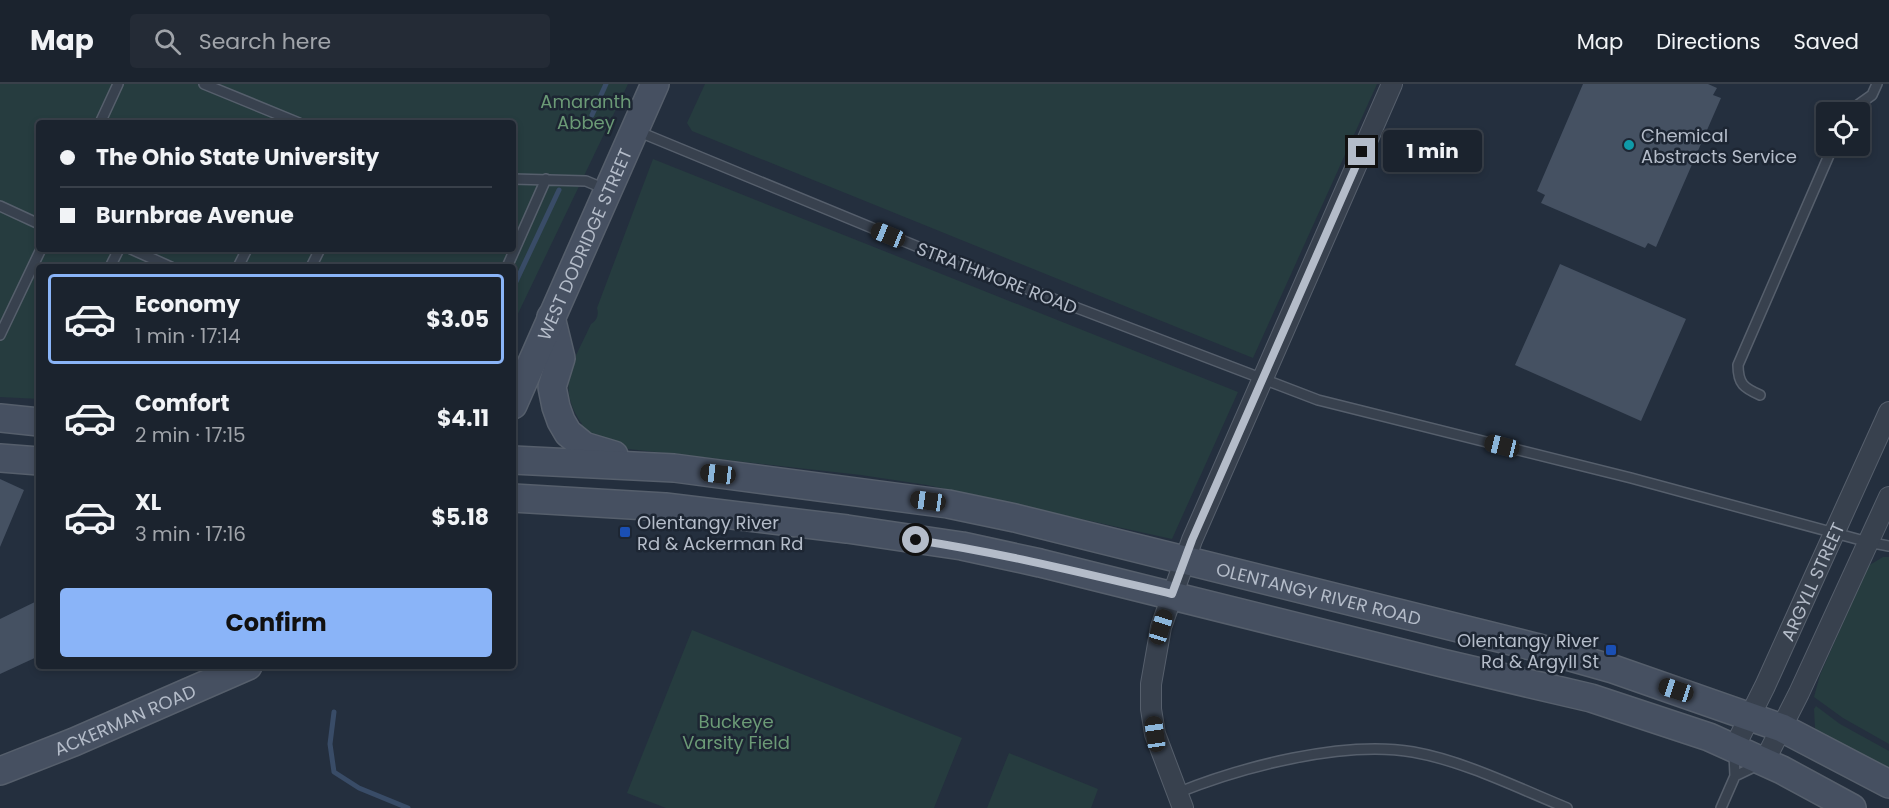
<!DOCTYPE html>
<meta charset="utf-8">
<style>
body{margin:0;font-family:Poppins,sans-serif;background:#242b36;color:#f1f3f6;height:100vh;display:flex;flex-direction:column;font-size:22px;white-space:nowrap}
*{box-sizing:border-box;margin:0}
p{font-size:20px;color:#a0a4aa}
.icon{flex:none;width:33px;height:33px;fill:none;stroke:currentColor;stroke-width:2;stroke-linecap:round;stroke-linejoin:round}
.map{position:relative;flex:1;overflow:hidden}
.sheet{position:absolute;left:36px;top:180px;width:480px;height:405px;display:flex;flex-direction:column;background:#1b232e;border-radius:6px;box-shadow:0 3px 9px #0003,0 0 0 2px #39404a}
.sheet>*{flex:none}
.hud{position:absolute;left:36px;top:36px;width:480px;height:132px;border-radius:6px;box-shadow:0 3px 9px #0003,0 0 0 2px #39404a;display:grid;align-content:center;height:132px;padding:0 24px;background:#1b232e}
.controls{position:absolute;left:1816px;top:18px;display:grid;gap:12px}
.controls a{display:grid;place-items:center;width:54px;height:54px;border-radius:6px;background:#1b232e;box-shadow:0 3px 9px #0003,0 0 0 2px #39404a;font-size:30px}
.end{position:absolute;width:27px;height:27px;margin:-14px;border:8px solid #b4bcc9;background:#111;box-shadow:0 0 0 3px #111}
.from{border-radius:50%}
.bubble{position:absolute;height:42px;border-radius:6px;background:#1b232e;box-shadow:0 3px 9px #0003,0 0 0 2px #39404a;font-size:20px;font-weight:700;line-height:42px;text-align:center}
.car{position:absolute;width:18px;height:36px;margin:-18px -9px;border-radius:8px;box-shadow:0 0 4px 2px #0007;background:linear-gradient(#222 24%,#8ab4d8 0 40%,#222 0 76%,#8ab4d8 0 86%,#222 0)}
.hud b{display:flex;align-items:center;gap:21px;height:57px;font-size:22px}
.hud b+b{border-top:2px solid #39404a}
.hud i{width:15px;height:15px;background:#f1f3f6}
ul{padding:10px 0 0;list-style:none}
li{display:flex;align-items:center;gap:18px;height:90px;margin:0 12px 9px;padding:0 12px;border:3px solid transparent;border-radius:6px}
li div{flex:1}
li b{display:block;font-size:22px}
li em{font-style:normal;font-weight:700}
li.selected{border-color:#8ab4f8}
li>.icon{width:54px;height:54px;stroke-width:1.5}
.button{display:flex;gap:12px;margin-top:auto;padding:12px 24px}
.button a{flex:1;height:69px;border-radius:6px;background:#8ab4f8;color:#111;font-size:24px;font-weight:700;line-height:69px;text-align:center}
header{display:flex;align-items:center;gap:36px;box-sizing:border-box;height:84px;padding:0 30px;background:#1b232e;border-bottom:2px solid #39404a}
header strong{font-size:28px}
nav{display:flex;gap:33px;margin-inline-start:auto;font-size:21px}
.search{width:420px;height:54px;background:#242b36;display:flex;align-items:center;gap:15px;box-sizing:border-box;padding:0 21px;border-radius:6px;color:#a0a4aa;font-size:22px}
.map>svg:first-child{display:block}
.green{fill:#263c3f;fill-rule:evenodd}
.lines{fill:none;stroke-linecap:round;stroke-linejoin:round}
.stream{stroke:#394c67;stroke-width:5}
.building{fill:#455162}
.lane-casing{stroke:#565f6c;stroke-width:12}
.street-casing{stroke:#565f6c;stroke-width:22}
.secondary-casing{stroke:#565f6c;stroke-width:30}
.lane{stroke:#38414e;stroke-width:9}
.street{stroke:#38414e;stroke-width:20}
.secondary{stroke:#465061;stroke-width:27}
.route{stroke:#b4bcc9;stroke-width:8}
.culture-dot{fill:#0f9aa8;stroke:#1d2633;stroke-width:2}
.transit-dot{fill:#1a4fb4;stroke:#1d2633;stroke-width:2}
.labels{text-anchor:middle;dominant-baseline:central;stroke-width:5;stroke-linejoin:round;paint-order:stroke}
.park-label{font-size:18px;fill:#6b9a76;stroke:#1d2633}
.poi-label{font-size:18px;fill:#b4bcc9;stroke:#1d2633;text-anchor:start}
.street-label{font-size:18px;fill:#b4bcc9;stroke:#1d2633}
</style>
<header>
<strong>Map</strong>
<div class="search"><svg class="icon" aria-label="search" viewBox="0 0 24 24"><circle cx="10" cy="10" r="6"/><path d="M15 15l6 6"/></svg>Search here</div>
<nav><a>Map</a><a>Directions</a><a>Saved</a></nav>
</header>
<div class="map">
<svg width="1889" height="724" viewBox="0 0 1889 724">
<rect width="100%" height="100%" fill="#242f3e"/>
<path class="green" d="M0 0H628L513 240V183H39V315L0 313ZM39 39H513V165H39Z
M705 0H1377L1253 274 692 47 687 39Z
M653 75 1238 308 1172 455 927 401 861 391 611 363 577 345 582 340C555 302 574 277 591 240 597 236 599 231 597 224Z
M1883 473H1889V660L1843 634 1814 613 1820 591 1868 482Z
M692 546 962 654 934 724H666L627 709Z
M1816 622 1840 640 1889 667V688L1823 652 1815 644 1814 625Z
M1009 669 1098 705 1091 724H987Z"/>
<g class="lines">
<path class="stream" d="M592 31 606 0
M513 204 559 106
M334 628 330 660 334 688 359 704 408 724"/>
</g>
<path class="building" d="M1583 0H1708L1717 4 1713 11 1721 14 1656 163 1648 159 1645 164 1541 119 1545 111 1537 107Z
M1560 180 1686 235 1641 337 1515 281Z
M0 395 24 406 0 463Z
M39 516V572L0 590V535Z"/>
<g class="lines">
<g class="lane-casing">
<path id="lane" d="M204 0 299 39
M1848 28 1872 11 1877 0
M100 39 118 0
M637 47 928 167 1318 316 1631 394 1868 458 1889 462
M513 95 586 97 605 105
M0 122 39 140
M131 165 171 183
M110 183 119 165
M238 183 247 165
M311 183 320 165
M507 183 546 95
M0 251 41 165
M1760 311C1744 304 1738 300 1738 281L1833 62
M1735 692 1760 680
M1177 709C1241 683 1343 656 1413 668 1464 677 1518 704 1567 724
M1721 724 1735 692 1734 669"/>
</g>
<g class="street-casing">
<g id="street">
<path id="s1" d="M1734 664 1765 602 1889 328"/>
<path d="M1764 678 1799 609 1889 413"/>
<path d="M1183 724 1155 650 1151 625V600L1161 543 1192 456 1392 0"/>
</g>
</g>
<g class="secondary-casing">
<g id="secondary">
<path d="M551 233 561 274 552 303 556 323 561 337 568 349 584 362 614 371"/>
<path id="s2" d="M513 321 655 0"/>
<path d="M0 334 39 338"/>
<path d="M0 374 39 377"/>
<path id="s3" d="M513 376 674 384 948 420 1015 434 1535 563 1613 585 1782 644 1889 700"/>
<path d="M513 414 665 423 847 445 962 462 1040 479 1442 579 1591 614 1709 653 1782 686 1852 724"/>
<path id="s4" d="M0 687 74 658 248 582"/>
</g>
</g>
<use href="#lane" class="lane"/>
<use href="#street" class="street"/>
<use href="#secondary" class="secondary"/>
</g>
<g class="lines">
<path class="route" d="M916 456C1002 469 1087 490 1172 510L1192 456 1362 68"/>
</g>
<circle class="culture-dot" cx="1629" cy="61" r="6"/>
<g class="transit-dot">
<rect x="619" y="442" width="12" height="12" rx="3"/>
<rect x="1605" y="560" width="12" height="12" rx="3"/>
</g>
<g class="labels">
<g class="park-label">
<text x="586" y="17">Amaranth<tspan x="586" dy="21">Abbey</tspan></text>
<text x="736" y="637">Buckeye<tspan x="736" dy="21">Varsity Field</tspan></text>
</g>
<g class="poi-label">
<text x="1641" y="51">Chemical<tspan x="1641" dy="21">Abstracts Service</tspan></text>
<text x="637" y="438">Olentangy River<tspan x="637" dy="21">Rd &amp; Ackerman Rd</tspan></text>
<text x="1599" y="556" text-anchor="end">Olentangy River<tspan x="1599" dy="21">Rd &amp; Argyll St</tspan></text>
</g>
<g class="street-label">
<text stroke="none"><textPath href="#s2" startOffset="176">WEST DODRIDGE STREET</textPath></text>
<text transform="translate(997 194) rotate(21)">STRATHMORE ROAD</text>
<text stroke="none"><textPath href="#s1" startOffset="184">ARGYLL STREET</textPath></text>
<text stroke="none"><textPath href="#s3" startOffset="819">OLENTANGY RIVER ROAD</textPath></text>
<text stroke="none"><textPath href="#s4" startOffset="135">ACKERMAN ROAD</textPath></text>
</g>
</g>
</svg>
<div class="controls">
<a><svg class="icon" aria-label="locate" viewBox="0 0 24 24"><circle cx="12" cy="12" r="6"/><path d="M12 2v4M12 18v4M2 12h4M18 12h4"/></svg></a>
</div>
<i class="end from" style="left:916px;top:456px"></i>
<i class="end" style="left:1362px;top:68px"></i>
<div class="bubble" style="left:1383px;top:46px;width:99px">1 min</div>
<i class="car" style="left:888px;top:151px;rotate:292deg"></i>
<i class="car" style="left:1502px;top:362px;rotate:284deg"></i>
<i class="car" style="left:718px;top:390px;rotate:277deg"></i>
<i class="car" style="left:928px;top:417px;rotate:278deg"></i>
<i class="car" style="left:1161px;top:543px;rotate:17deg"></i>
<i class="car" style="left:1676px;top:606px;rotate:288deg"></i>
<i class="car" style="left:1155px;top:650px;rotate:352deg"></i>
<div class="hud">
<b><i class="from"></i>The Ohio State University</b>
<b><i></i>Burnbrae Avenue</b>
</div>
<section class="sheet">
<ul>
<li class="selected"><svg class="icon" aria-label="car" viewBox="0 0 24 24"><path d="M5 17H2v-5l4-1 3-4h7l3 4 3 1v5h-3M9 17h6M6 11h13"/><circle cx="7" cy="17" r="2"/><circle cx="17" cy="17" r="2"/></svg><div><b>Economy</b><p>1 min · 17:14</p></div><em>$3.05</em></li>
<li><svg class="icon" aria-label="car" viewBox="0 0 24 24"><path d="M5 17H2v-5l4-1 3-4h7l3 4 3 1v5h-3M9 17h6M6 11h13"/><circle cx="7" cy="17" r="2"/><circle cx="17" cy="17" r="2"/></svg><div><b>Comfort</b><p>2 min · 17:15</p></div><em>$4.11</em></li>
<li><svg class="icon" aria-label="car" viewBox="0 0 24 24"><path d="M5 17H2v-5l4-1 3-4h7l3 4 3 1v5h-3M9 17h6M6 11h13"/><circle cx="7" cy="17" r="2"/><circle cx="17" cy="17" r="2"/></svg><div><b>XL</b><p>3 min · 17:16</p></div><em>$5.18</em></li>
</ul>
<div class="button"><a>Confirm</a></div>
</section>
</div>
